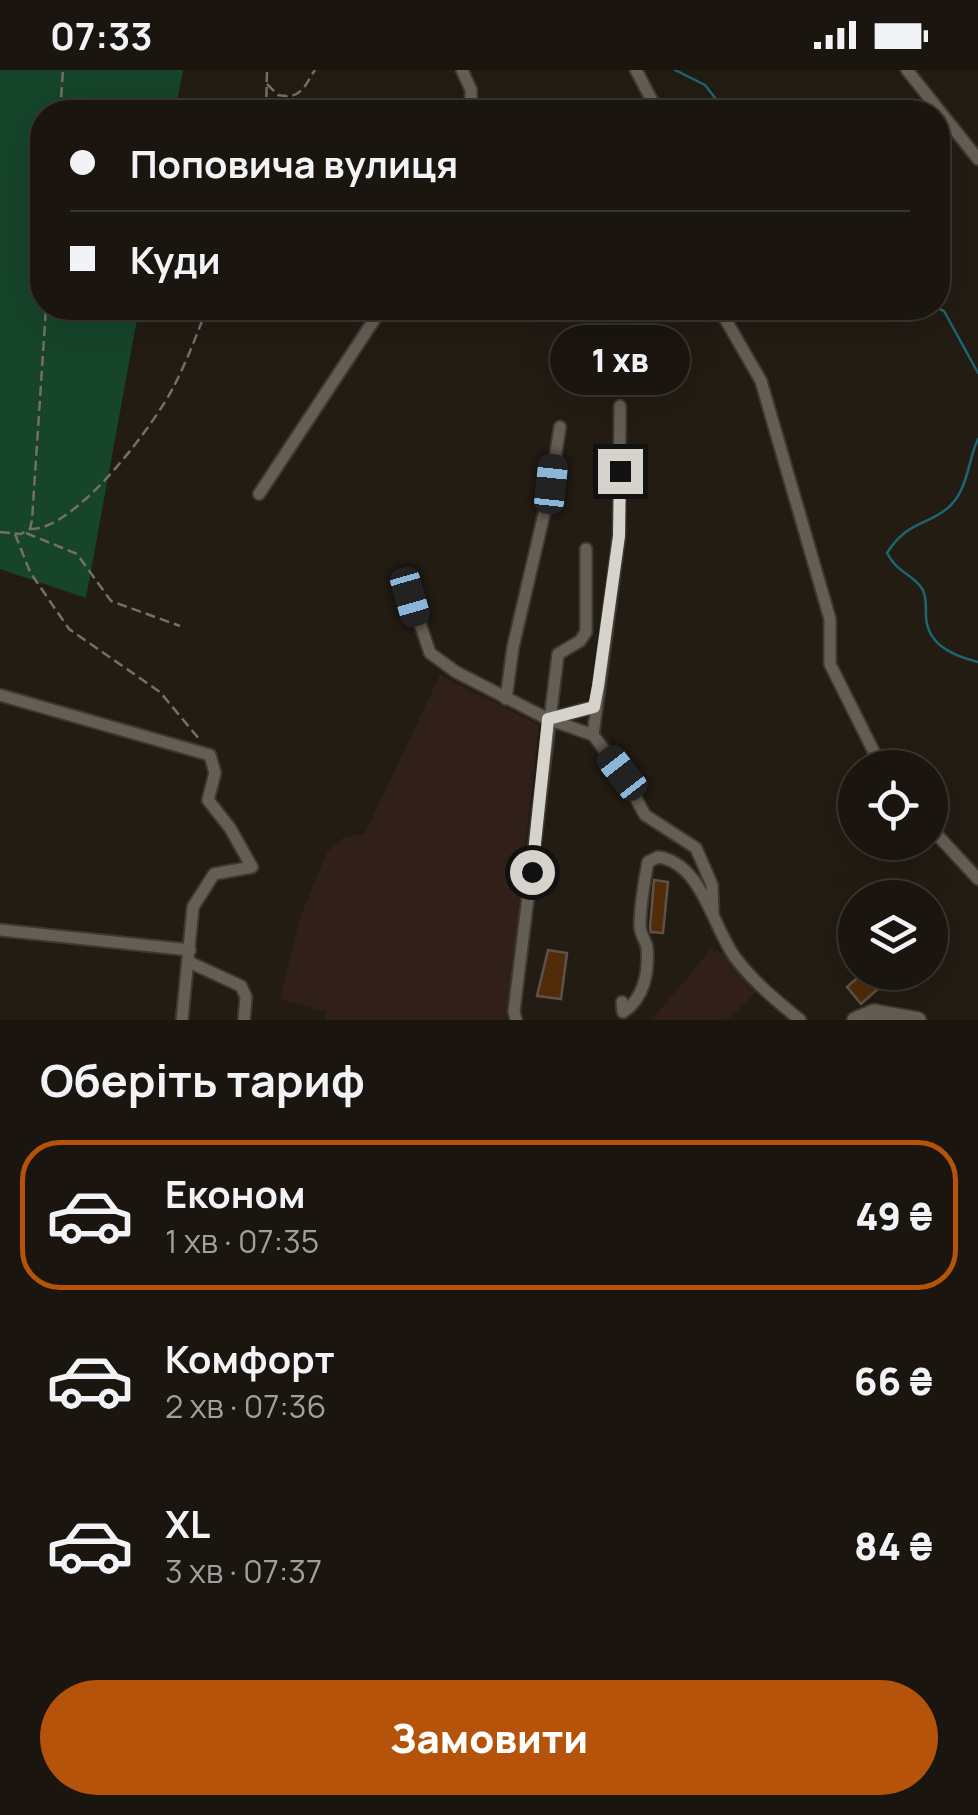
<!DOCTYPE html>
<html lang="uk">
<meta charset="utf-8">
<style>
body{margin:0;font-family:Manrope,sans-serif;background:#231e17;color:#f1f3f6;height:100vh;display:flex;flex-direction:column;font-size:38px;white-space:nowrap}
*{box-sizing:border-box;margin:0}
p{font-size:32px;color:#9f9f9e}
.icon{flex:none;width:55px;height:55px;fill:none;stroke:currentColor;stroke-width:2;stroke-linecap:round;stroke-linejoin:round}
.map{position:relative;height:950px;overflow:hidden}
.panel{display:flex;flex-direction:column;background:#1a150e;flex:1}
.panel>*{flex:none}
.guide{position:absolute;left:30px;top:30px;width:920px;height:220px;border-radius:40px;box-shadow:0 10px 40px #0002,0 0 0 2px #38342e;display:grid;align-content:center;height:220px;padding:0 40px;background:#1a150e}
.fabs{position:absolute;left:838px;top:680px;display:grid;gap:20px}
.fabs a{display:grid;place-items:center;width:110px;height:110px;border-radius:50%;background:#1a150e;box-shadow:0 10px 40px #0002,0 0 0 2px #38342e;font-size:50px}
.end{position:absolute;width:45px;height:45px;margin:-22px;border:12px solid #d6d2cc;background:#111;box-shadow:0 0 0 5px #111}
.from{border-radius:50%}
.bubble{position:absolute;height:70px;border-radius:35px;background:#1a150e;box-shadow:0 10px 40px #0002,0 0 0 2px #38342e;font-size:32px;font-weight:800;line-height:70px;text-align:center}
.car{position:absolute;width:30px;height:60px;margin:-30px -15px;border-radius:12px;box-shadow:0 0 8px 2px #0007;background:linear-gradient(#222 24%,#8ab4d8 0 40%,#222 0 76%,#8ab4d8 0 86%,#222 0)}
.guide b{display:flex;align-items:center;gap:35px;height:95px;font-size:38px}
.guide b+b{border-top:2px solid #38342e}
.guide i{width:25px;height:25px;background:#f1f3f6}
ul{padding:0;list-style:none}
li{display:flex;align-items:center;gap:30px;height:150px;margin:0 20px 15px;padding:0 20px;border:5px solid transparent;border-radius:40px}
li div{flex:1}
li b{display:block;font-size:38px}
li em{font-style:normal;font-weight:800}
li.on{border-color:#b45309}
li>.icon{width:90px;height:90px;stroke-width:1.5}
h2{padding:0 40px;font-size:45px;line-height:120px}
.button{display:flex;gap:20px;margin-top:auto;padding:20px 40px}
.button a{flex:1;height:115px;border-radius:60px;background:#b45309;color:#fff;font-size:40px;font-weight:800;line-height:115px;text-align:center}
.status{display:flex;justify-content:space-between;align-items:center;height:70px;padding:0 50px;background:#1a150e;direction:ltr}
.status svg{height:28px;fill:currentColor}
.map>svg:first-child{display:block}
.industrial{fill:#312019}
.green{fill:#16452b}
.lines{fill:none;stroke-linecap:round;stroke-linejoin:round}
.stream{stroke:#1d6572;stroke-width:2.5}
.building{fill:#512b0a;stroke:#5d524b;stroke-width:2.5}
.street-casing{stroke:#3c3832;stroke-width:15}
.secondary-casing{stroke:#3c3832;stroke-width:19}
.path{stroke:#746f67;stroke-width:2.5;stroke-dasharray:10 5;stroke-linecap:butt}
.street{stroke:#655e54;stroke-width:11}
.secondary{stroke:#655e54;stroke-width:15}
.route{stroke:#d6d2cc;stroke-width:12}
</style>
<div class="status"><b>07:33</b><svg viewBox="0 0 49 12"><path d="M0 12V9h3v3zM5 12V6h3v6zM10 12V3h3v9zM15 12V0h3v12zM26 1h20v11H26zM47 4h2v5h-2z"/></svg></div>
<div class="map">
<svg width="978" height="950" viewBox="0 0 978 950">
<rect width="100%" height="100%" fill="#221c13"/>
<path class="industrial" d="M440 605 539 655 521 814 523 828 506 950H325L326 942 280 929 301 845 327 782 343 768 365 763Z
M711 879 725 883 737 901 759 920 727 950H652Z"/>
<path class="green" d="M0 0H183L175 42H42V238H139L86 528 0 499Z"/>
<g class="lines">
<path class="stream" d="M675 0 705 15 726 42
M875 238 879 241 900 238
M937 238 944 241 978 303
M978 369C968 390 968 419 950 436 929 456 909 449 887 483 897 502 910 503 921 517 926 523 926 533 926 540 924 573 950 585 978 592"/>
</g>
<path class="building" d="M654 810 668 812 663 863 651 862 650 858Z
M548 880 567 883 561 929 537 926Z
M864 902H897L861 934 847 917Z"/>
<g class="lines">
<g class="street-casing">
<path id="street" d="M462 0 471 20V42
M636 0 658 42
M907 0 978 89
M719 238 761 311 830 549V594L882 698
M259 424 382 238
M411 527 430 583 456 602 548 649
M0 625 210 685 215 703 208 730 230 758 252 797 214 804 193 837 182 950
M506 629 513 577 551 414 560 357
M594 637 548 649 593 665 622 703 645 745 696 778 712 815 713 843
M593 665 619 466 620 336
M930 757 978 809
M0 860 190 880
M189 892 241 916 246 927 244 950
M622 932 623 942C644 929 649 902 647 878 646 870 640 865 640 856 640 835 644 813 648 792L658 787C703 793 713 860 737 890 755 913 777 931 800 950
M516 950 514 941 558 584 580 571 586 562V479"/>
</g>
<g class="secondary-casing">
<path id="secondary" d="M855 950 874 942 918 950"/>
</g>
<path class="path" d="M267 14 278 25C302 30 304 16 315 0
M60 42 63 0
M266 42 267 0
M30 459C75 461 155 354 174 316 187 291 197 264 207 238
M0 462 21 464 30 459 32 450 46 238
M26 463 77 484 111 531 180 556
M15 464 30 502 69 559 160 622 200 670"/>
<use href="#street" class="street"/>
<use href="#secondary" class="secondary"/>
</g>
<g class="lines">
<path class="route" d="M532 802 548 649 594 637 598 616 619 466 620 401"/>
</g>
</svg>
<div class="fabs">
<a><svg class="icon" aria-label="locate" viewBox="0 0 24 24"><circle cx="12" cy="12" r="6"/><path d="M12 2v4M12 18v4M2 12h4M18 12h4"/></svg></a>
<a><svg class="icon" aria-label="layers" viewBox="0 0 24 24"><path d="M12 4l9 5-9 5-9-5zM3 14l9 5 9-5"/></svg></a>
</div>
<i class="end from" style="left:532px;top:802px"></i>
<i class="end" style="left:620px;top:401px"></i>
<div class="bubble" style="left:550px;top:255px;width:140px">1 хв</div>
<i class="car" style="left:551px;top:414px;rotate:6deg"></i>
<i class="car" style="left:410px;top:527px;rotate:164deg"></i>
<i class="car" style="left:622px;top:703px;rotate:322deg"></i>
<div class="guide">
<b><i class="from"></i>Поповича вулиця</b>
<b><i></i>Куди</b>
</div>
</div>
<section class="panel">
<h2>Оберіть тариф</h2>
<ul>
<li class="on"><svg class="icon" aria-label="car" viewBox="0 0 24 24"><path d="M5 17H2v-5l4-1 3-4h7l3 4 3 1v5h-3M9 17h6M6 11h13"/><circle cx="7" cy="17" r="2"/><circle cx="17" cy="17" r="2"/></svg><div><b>Економ</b><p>1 хв · 07:35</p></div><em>49 ₴</em></li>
<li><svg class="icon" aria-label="car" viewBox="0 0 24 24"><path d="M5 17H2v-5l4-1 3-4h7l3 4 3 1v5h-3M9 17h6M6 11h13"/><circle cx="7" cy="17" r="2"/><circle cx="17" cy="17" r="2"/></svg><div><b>Комфорт</b><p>2 хв · 07:36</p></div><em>66 ₴</em></li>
<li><svg class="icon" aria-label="car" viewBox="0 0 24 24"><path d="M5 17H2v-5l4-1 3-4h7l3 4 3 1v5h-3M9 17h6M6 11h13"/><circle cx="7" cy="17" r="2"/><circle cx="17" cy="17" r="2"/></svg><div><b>XL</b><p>3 хв · 07:37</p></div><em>84 ₴</em></li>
</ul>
<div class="button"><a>Замовити</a></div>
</section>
